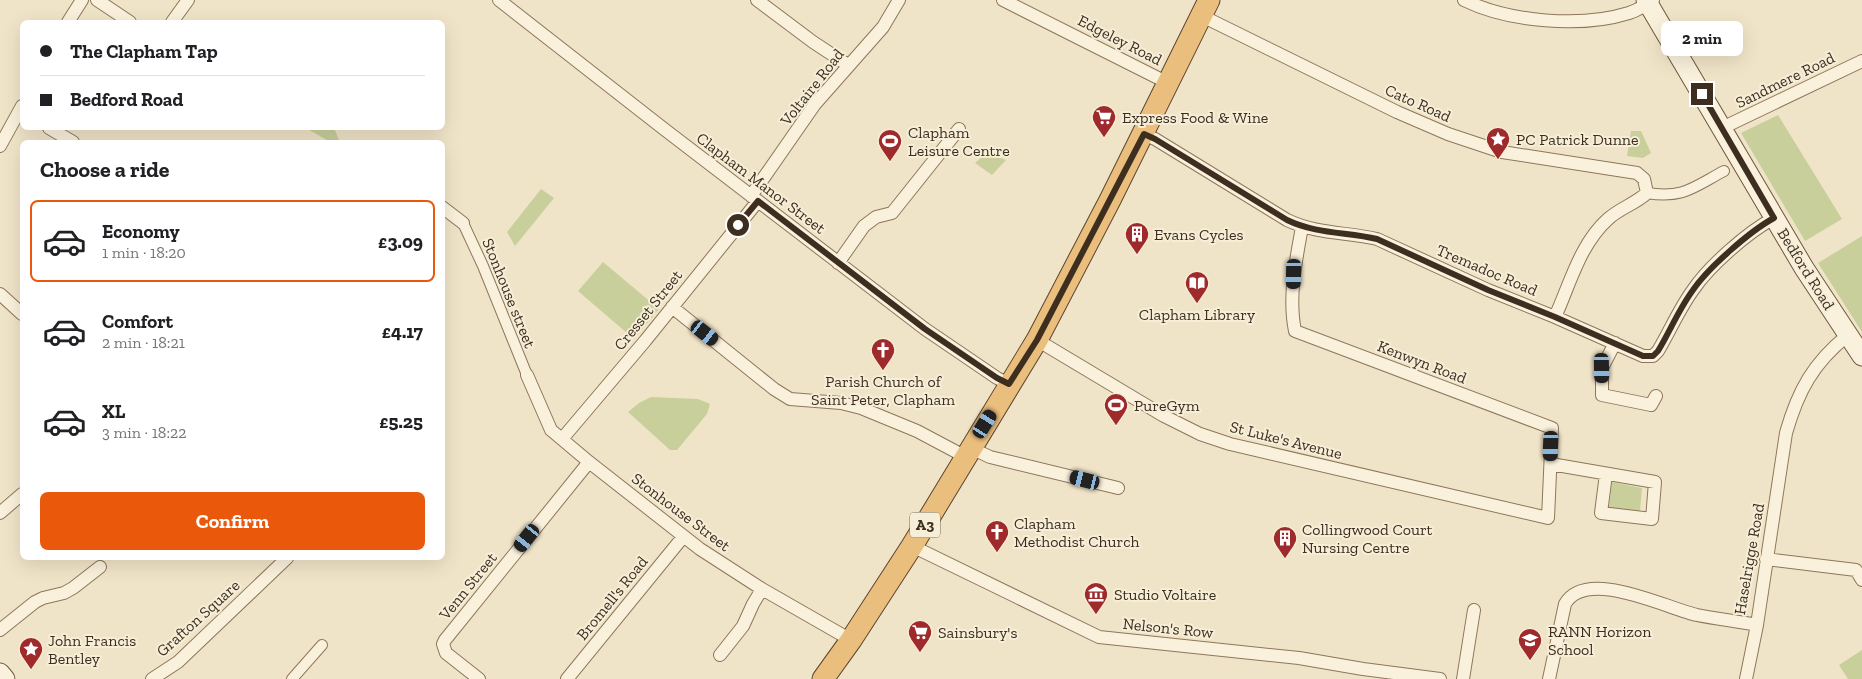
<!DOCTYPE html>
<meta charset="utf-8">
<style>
body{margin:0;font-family:"Zilla Slab",serif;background:#f2f2f2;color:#202124;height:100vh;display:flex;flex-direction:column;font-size:19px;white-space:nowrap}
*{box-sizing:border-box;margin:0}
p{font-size:16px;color:#757577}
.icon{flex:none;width:28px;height:28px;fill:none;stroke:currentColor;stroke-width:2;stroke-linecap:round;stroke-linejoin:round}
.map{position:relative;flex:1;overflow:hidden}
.side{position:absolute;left:20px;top:140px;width:425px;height:420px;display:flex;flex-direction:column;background:#fff;border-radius:8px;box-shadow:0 5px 20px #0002}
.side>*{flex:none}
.hud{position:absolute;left:20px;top:20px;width:425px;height:110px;border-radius:8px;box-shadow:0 5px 20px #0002;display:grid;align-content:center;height:110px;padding:0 20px;background:#fff}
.end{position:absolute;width:22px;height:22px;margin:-11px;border:6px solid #3d2e20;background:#fff;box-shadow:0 0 0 2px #fff}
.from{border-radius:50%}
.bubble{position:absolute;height:35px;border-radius:8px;background:#fff;box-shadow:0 5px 20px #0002;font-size:16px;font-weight:800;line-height:35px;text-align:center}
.car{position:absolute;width:15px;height:30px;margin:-15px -8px;border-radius:6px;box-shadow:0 0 4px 1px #0007;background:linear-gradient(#222 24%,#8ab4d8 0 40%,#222 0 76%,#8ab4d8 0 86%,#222 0)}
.hud b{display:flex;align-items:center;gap:18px;height:48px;font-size:19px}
.hud b+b{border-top:1px solid #e0e0e0}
.hud i{width:12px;height:12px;background:#202124}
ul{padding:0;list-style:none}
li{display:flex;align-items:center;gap:15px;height:82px;margin:0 10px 8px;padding:0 10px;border:2px solid transparent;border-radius:8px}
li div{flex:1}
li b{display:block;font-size:19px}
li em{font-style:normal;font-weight:800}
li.on{border-color:#ea580c}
li>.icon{width:45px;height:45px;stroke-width:1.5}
h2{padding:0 20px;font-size:22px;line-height:60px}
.button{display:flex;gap:10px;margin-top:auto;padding:10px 20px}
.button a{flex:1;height:58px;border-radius:8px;background:#ea580c;color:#fff;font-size:20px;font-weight:800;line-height:58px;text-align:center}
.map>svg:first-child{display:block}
.green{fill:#c9cf9b}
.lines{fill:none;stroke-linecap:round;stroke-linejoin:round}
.pedestrian-casing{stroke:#8d765c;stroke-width:12}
.minor-casing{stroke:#8d765c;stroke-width:14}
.secondary-casing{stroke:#6f573f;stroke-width:21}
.trunk-casing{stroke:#5b4430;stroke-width:23}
.pedestrian{stroke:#faf1dc;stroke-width:10}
.minor{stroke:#faf1dc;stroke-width:12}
.secondary{stroke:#faf1dc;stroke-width:19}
.trunk{stroke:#eabe7c;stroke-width:21}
.route{stroke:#3d2e20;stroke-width:6}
.labels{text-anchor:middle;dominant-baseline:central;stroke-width:4;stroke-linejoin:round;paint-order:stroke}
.shield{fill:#f7eed8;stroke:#756857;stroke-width:1}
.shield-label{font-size:15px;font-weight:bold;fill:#3d2e20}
.street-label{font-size:16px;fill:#3d2e20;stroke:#f7eed8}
.poi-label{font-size:16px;fill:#3d2e20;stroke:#f7eed8;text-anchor:start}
</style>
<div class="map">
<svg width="1862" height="679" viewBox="0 0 1862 679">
<rect width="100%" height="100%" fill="#f0e4c8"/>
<path class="green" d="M1778 115 1842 219 1805 241 1741 133Z
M306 128H334L340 142H330Z
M1631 131H1641L1651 153 1643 158 1627 156Z
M990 154 1006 160 992 175 975 163 983 156Z
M541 189 554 198 515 246 507 232Z
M1862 236V332L1818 263Z
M603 262 659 309 634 339 578 291Z
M651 397 698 399 710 404 707 414 677 450H670L628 412 639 403Z
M1612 482 1642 488 1640 511 1609 508Z
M1862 650V679H1848L1839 665Z"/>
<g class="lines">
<g class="pedestrian-casing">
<path id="pedestrian" d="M1647 193C1683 199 1694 187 1724 171
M463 223 483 266 527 375
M292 679 322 645"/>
</g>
<g class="minor-casing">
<path id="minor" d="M97 0 130 22
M499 0 664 129 925 329 997 378 1009 384
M757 0 813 42 848 65
M1003 0 1168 83
M1464 0C1509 22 1581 28 1629 13 1638 10 1646 5 1653 0
M1202 16 1397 112 1448 134 1502 152 1637 173 1644 179 1647 193C1635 204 1620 208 1608 219 1580 244 1570 284 1555 317
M68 22 82 0
M172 22 188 0
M49 128 73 142
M1722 128 1862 61
M1143 134 1155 139 1287 220C1316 234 1346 232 1377 239L1488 290 1555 317 1643 356H1653L1658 351C1670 331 1679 309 1693 290 1709 266 1748 232 1774 218
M0 146 22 106
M751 196 815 104 883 27 899 0
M442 207 463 223
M838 263 864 226 876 217 892 213 959 129
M0 294 22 314
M672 307 774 389 790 399 841 403 861 408 917 431 966 457
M1037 340 1164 416 1200 434 1230 444 1548 518 1552 428 1295 331C1288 297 1296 260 1302 227
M1615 343 1602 368V395L1651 405 1656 396
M527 375 551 430 589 462 700 549 762 589 851 640
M562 439 645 341 758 201
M971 448 990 457 1118 488
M1551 464 1655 482 1652 519 1601 513 1606 474
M0 513 22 494
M912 546 1099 637 1299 658 1363 669 1440 679
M1766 559 1856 570 1862 580
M0 630 35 602 43 598 64 593 73 588 100 567
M720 655 743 626 753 604 762 589
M152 679 178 662 287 558
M479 679 446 653 443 644 445 640 589 462
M567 679 683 537
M1463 679 1474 610
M1549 679 1565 604C1586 567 1666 608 1697 615 1716 619 1737 621 1757 625L1786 433C1798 391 1813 363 1848 335
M1746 679 1757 625"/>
</g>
<g class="secondary-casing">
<path id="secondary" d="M1646 0 1804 268 1862 356
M0 673 5 679"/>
</g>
<g class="trunk-casing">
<path id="trunk" d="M823 679 851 640 912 546 1037 340 1110 200 1209 0"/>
</g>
<use href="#pedestrian" class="pedestrian"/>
<use href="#minor" class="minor"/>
<use href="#secondary" class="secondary"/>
<use href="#trunk" class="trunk"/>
</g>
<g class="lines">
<path class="route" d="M738 225 758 201 925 329 997 378 1009 384 1037 340 1144 134 1155 139 1287 220C1316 234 1346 232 1377 239L1488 290 1555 317 1643 356H1653L1658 351C1670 331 1679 309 1693 290 1708 268 1750 231 1774 218L1702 94"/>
</g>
<defs>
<g id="supermarket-pin" transform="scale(1.25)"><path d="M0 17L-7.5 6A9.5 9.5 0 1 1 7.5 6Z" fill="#9e2a2b" stroke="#f7eed8"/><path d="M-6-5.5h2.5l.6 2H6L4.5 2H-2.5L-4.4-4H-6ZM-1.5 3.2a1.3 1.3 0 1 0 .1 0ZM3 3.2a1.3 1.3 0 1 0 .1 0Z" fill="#fff"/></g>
<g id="sight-pin" transform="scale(1.25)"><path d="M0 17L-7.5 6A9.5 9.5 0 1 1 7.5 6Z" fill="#9e2a2b" stroke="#f7eed8"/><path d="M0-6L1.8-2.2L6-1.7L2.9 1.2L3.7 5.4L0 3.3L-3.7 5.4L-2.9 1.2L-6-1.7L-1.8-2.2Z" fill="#fff"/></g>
<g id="stadium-pin" transform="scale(1.25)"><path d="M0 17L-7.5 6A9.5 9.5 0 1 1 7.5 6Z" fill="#9e2a2b" stroke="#f7eed8"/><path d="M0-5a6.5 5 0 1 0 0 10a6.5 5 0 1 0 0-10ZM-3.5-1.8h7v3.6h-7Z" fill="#fff"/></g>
<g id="building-pin" transform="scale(1.25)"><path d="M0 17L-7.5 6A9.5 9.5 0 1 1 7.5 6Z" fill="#9e2a2b" stroke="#f7eed8"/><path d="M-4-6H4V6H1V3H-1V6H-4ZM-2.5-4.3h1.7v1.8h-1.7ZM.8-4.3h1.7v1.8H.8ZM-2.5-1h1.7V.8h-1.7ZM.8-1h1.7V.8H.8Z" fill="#fff"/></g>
<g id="library-pin" transform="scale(1.25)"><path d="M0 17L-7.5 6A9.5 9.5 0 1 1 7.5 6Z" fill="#9e2a2b" stroke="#f7eed8"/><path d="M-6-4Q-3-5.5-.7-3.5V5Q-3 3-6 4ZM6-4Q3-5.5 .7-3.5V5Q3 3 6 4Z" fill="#fff"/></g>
<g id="church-pin" transform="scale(1.25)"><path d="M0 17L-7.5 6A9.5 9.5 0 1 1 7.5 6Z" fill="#9e2a2b" stroke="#f7eed8"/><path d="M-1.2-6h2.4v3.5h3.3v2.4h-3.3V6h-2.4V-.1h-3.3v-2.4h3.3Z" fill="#fff"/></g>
<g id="museum-pin" transform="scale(1.25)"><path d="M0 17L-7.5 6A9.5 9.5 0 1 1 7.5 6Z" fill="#9e2a2b" stroke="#f7eed8"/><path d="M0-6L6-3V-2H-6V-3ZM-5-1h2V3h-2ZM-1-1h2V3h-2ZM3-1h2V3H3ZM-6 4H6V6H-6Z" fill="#fff"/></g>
<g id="school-pin" transform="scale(1.25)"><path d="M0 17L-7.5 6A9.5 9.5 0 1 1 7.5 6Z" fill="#9e2a2b" stroke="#f7eed8"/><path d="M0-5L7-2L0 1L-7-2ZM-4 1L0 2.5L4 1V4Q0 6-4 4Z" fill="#fff"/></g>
</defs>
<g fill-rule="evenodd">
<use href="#supermarket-pin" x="1104" y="117"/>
<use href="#sight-pin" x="1498" y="139"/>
<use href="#stadium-pin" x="890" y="141"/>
<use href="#building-pin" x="1137" y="234"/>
<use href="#library-pin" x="1197" y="283"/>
<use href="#church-pin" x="883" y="350"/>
<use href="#stadium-pin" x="1116" y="405"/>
<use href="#church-pin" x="997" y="532"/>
<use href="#building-pin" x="1285" y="538"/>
<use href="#museum-pin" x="1096" y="594"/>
<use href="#supermarket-pin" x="920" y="632"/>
<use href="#school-pin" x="1530" y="640"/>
<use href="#sight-pin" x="31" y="649"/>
</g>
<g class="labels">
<rect class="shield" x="910" y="512.5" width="30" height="25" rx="4"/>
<g class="shield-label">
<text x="925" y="525">A3</text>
</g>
<g class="street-label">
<text transform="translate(1120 40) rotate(27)">Edgeley Road</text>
<text transform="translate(1785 80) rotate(-26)">Sandmere Road</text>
<text transform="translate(812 87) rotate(-52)">Voltaire Road</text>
<text transform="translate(1418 103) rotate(24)">Cato Road</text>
<text transform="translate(761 183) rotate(37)">Clapham Manor Street</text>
<text transform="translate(1806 269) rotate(58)">Bedford Road</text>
<text transform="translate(1487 270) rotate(23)">Tremadoc Road</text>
<text transform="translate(509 293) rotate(68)">Stonhouse street</text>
<text transform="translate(648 310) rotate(-51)">Cresset Street</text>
<text transform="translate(1422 362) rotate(21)">Kenwyn Road</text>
<text transform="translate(1286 440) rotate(14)">St Luke's Avenue</text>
<text transform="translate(681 512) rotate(37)">Stonhouse Street</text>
<text transform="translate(1749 559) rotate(-80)">Haselrigge Road</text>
<text transform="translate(468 586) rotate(-51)">Venn Street</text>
<text transform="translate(612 598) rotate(-51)">Bromell's Road</text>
<text transform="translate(198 618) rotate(-42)">Grafton Square</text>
<text transform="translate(1168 628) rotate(6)">Nelson's Row</text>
</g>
<g class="poi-label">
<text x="1122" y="117">Express Food &amp; Wine</text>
<text x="908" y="132">Clapham<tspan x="908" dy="18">Leisure Centre</tspan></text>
<text x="1516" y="139">PC Patrick Dunne</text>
<text x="1154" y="234">Evans Cycles</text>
<text x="1197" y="314" text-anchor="middle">Clapham Library</text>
<text x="883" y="381" text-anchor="middle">Parish Church of<tspan x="883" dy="18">Saint Peter, Clapham</tspan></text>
<text x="1134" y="405">PureGym</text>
<text x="1014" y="523">Clapham<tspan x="1014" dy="18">Methodist Church</tspan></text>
<text x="1302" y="529">Collingwood Court<tspan x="1302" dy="18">Nursing Centre</tspan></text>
<text x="1114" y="594">Studio Voltaire</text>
<text x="1548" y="631">RANN Horizon<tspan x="1548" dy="18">School</tspan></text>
<text x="938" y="632">Sainsbury's</text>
<text x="48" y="640">John Francis<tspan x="48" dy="18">Bentley</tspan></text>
</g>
</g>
</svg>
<i class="end from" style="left:738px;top:225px"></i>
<i class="end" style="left:1702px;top:94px"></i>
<div class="bubble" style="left:1661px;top:21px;width:82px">2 min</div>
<i class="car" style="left:1294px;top:274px;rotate:181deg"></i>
<i class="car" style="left:705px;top:333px;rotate:128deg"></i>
<i class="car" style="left:1602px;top:368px;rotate:179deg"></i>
<i class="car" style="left:985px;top:424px;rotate:32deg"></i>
<i class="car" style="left:1551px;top:446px;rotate:182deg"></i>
<i class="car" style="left:1085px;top:480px;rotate:284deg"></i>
<i class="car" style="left:527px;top:538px;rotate:218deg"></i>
<div class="hud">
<b><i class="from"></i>The Clapham Tap</b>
<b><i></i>Bedford Road</b>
</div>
<section class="side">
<h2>Choose a ride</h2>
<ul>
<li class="on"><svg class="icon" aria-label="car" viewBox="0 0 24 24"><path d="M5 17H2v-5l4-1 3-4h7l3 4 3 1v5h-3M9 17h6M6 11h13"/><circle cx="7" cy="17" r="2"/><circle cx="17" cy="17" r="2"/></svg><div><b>Economy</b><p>1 min · 18:20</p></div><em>£3.09</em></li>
<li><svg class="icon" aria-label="car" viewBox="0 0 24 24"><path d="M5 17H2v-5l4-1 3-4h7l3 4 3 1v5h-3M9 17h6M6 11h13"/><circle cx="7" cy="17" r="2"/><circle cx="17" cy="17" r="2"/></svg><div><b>Comfort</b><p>2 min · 18:21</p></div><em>£4.17</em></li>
<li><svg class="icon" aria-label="car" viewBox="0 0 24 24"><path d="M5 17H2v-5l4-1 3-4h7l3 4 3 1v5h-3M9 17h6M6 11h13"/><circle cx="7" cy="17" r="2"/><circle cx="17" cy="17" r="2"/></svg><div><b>XL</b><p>3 min · 18:22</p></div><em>£5.25</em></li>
</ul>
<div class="button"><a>Confirm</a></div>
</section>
</div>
